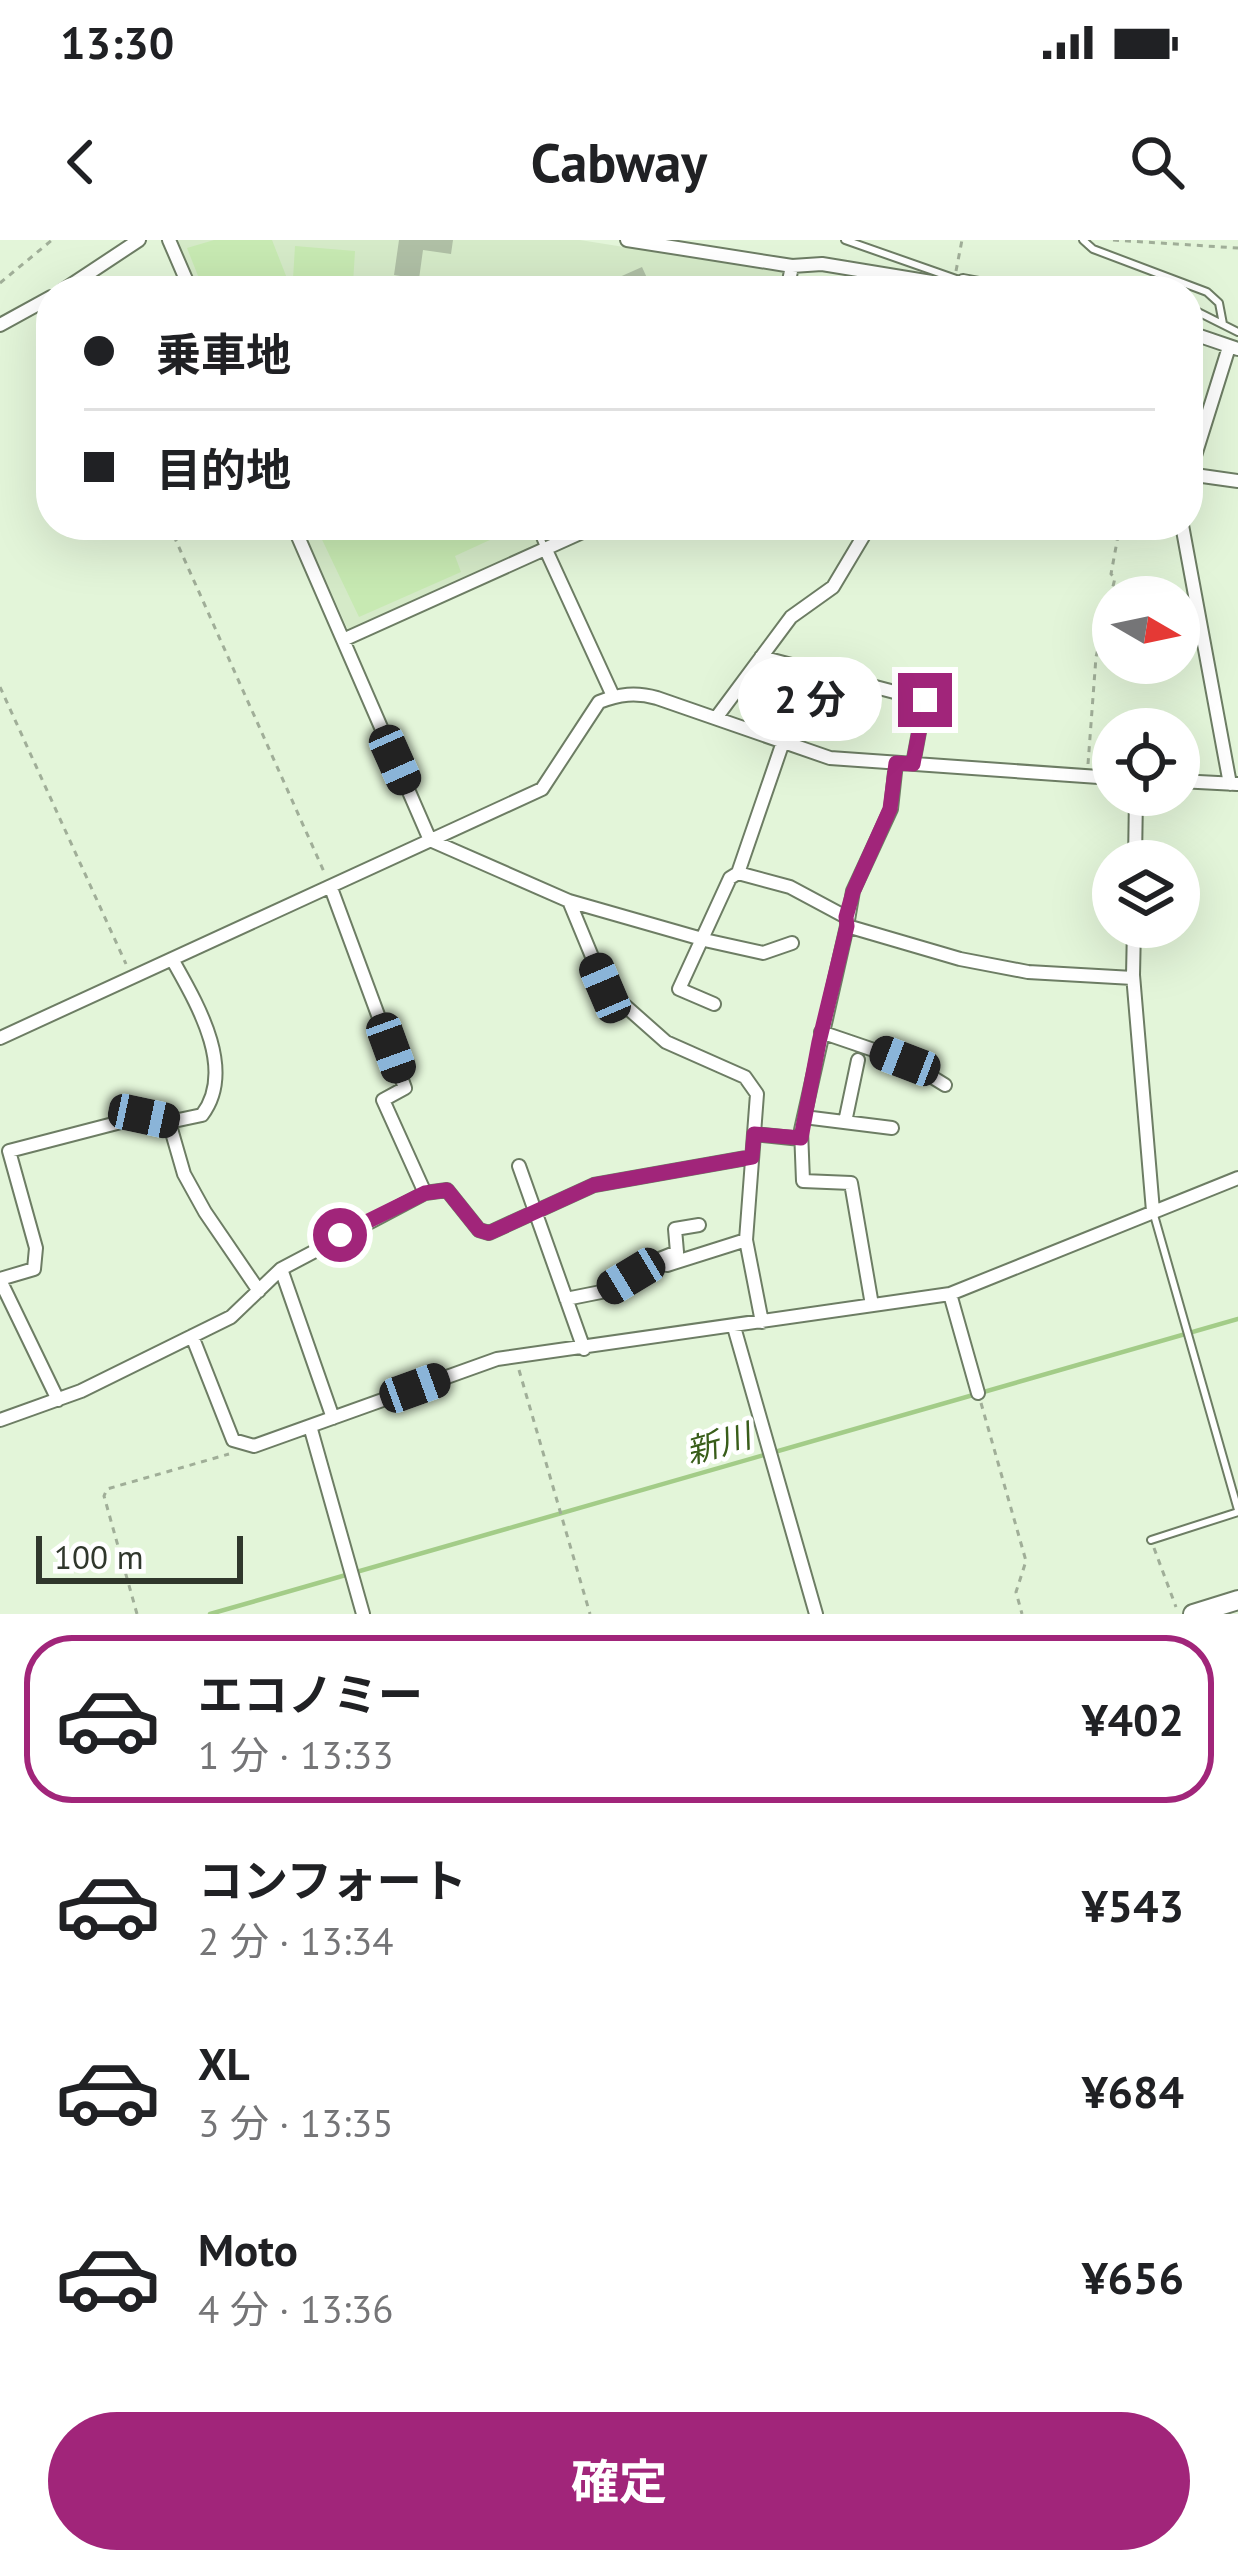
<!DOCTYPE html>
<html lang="ja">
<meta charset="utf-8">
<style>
body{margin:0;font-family:"PT Sans","Noto Sans JP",sans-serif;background:#f6f6f6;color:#202124;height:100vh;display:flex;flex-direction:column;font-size:45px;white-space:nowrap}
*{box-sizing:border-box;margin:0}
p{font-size:39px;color:#757577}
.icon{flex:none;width:66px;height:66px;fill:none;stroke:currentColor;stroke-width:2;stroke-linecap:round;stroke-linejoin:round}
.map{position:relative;height:1374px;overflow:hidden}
.panel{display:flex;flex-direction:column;background:#fff;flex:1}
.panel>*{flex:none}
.top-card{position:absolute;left:36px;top:36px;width:1167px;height:264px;border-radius:48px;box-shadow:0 12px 48px #0002;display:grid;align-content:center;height:264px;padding:0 48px;background:#fff}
.needle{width:78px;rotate:99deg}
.tools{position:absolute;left:1092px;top:336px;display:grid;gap:24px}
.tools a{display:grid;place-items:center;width:108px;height:108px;border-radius:50%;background:#fff;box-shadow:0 12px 48px #0002;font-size:60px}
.scale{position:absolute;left:36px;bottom:30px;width:207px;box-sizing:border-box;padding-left:12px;border:6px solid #30372c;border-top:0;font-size:33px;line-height:42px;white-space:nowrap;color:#30372c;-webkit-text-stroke:9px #fff;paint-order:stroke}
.end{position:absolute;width:54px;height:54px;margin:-27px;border:15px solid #a1257a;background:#fff;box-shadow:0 0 0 6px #fff}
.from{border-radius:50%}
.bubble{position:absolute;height:84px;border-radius:42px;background:#fff;box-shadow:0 12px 48px #0002;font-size:39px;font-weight:700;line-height:84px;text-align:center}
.car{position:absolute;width:36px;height:72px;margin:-36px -18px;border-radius:15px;box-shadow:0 0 9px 3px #0007;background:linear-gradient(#222 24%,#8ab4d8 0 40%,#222 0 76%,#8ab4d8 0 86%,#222 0)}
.top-card b{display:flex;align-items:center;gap:42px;height:114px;font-size:45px}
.top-card b+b{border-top:3px solid #e0e0e0}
.top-card i{width:30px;height:30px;background:#202124}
ul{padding:21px 0 0;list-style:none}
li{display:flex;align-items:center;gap:36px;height:168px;margin:0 24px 18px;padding:0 24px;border:6px solid transparent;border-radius:48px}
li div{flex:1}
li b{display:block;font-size:45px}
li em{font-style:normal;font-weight:700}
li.current{border-color:#a1257a}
li>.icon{width:108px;height:108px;stroke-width:1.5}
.cta{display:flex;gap:24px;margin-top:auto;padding:24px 48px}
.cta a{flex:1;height:138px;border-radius:72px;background:#a1257a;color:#fff;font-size:48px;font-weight:700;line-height:138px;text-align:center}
.status{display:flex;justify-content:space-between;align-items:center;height:84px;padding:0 60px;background:#fff;direction:ltr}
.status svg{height:33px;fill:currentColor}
header{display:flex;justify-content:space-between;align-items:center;height:156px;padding:0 48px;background:#fff;font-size:54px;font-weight:700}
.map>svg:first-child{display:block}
.built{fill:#d5eac8}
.green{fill:#c7e9b2}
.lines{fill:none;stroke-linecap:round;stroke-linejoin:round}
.stream{stroke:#a3cc88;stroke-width:4.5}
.building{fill:#afbfa5}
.lane-casing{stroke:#6d7d64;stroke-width:10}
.street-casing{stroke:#6d7d64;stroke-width:16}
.primary-casing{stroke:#6d7d64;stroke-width:22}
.path{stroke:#a0ae98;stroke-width:3;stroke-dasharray:6 6;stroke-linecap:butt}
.lane{stroke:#fff;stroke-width:6}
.street{stroke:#fff;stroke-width:12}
.primary{stroke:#fff;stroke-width:18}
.route{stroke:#a1257a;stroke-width:15}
.labels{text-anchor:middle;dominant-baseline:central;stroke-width:9;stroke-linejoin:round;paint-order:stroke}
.water-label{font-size:33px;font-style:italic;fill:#385d19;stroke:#fff}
</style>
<div class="status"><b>13:30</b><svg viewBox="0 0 49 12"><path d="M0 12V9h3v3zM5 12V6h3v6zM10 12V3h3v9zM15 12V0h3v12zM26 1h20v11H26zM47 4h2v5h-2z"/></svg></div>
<header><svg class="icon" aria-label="back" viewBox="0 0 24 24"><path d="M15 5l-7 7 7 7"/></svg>Cabway<svg class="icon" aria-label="search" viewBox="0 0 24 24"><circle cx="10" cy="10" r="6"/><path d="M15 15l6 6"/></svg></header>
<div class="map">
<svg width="1238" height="1374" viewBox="0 0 1238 1374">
<rect width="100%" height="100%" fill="#e3f5d9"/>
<path class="built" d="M177 0H580L787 33 783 51H197Z
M301 285H589L353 391 348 390Z"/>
<path class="green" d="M214 0H272L292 51H204L187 8Z
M295 6 355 11 353 44 293 39Z
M315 285H517L518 287 455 316 461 332 359 377Z"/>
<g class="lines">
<path class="stream" d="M210 1374 1238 1079"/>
</g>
<path class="building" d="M399 0H453L451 14 423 10 419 39 394 35Z
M642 27 653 51H588Z"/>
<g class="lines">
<g class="lane-casing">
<path id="lane" d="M845 0 962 41
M1083 0 1093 9 1207 52 1219 63 1223 84
M1005 43 1133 51
M435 46 437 51
M1188 67 1238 92
M535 285 544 307
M1154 975 1238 1270
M1151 1300 1238 1272"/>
</g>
<g class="street-casing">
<path id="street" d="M169 0 191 51
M627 0 792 26 822 24 962 47
M962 50 963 41 1017 51
M62 51 139 0
M787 51 792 26
M0 85 51 57
M1188 92 1238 109
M1188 234 1238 241
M1188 238 1229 107
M293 285 430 600 569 661 709 701 763 713 792 703
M1182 285 1230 544
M546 310 613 456
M343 400 598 285
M761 417 925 460 913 524
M716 478 791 377 833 347 870 285
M896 523 891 569 853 651 847 686 960 719 1028 732 1133 738
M1179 541 1237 544
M1135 621 1136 555
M738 633 790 647 846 677
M331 648 405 848 383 860 425 953 447 950 479 990 489 993 594 945 752 917
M569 661 605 748 666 802 745 837 757 854 746 1000 762 1082
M847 686 801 890 803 941 851 943 872 1065
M1134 687 1133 735 1153 971
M172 719C196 762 237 829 202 875L169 882 184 934 205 972 259 1051
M714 764 679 749 730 638 738 633 783 502
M821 792 906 821 945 845
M0 798 542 549 599 462C619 454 636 452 657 458L830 518 1113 538
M804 877 892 888
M845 882 858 820
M754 894 801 899
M519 926 584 1109
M657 1020 677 1012 675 989 699 985
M281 1029 333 1178
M0 1039 34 1029 36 1008 9 911 144 876 169 882
M0 1040 58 1160
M950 1054 978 1153
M566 1059 606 1051 656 1021 667 1025 746 1000
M734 1087 816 1374
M192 1096 233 1200 254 1206 497 1119 950 1054 1238 938
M0 1180 81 1151 231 1077 281 1029 425 953
M310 1186 363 1374"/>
</g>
<g class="primary-casing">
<path id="primary" d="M1193 1374 1238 1360"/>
</g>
<path class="path" d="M1113 0 1238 8
M956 31 962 0
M0 43 52 0
M169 285 325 634
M1101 401 1113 399
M0 447 126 724
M1088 524 1096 417 1115 338 1111 334 1120 285
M519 1130 590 1374
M981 1163 1026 1321 1016 1352 1022 1374
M1154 1308 1176 1367
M137 1374 104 1256 107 1249 229 1214"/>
<use href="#lane" class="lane"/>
<use href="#street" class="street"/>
<use href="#primary" class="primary"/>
</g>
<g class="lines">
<path class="route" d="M340 995 425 953 447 950 479 990 489 993 594 945 752 917 754 894 801 898 819 802 847 686 846 677 853 652 890 569 896 523 913 524 925 460"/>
</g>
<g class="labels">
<g class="water-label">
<text transform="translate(718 1203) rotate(-16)">新川</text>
</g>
</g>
</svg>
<div class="tools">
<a><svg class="needle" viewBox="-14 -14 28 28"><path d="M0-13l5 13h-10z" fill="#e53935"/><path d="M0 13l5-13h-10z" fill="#757577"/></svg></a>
<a><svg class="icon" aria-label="locate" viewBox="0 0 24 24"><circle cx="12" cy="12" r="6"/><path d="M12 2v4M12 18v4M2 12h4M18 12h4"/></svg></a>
<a><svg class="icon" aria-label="layers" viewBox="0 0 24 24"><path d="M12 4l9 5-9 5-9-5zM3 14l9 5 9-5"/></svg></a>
</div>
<div class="scale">100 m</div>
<i class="end from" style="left:340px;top:995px"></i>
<i class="end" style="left:925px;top:460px"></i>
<div class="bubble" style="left:738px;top:417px;width:144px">2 分</div>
<i class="car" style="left:395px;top:520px;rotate:156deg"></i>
<i class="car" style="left:605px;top:748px;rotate:337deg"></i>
<i class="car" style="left:391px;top:808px;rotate:160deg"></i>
<i class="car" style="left:905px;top:821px;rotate:291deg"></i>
<i class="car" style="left:144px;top:876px;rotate:102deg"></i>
<i class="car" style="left:631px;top:1036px;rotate:239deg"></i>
<i class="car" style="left:415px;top:1148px;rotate:70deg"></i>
<div class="top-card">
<b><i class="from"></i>乗車地</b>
<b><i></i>目的地</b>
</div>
</div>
<section class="panel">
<ul>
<li class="current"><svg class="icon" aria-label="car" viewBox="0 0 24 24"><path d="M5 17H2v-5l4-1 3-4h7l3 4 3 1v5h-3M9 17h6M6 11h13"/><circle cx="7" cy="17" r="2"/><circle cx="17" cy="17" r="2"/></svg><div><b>エコノミー</b><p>1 分 · 13:33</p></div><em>¥402</em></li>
<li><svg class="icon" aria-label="car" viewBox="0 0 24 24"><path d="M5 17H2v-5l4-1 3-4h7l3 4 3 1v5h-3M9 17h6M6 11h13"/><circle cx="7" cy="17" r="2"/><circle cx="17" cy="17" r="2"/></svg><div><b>コンフォート</b><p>2 分 · 13:34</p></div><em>¥543</em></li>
<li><svg class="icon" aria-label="car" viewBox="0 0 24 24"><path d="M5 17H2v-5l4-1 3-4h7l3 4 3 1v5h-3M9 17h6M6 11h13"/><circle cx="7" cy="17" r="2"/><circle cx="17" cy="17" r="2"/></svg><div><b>XL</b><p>3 分 · 13:35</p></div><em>¥684</em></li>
<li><svg class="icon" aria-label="car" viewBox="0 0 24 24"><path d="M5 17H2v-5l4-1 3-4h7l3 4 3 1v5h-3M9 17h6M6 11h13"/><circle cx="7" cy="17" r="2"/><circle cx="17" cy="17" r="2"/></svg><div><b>Moto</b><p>4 分 · 13:36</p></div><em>¥656</em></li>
</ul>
<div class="cta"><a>確定</a></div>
</section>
